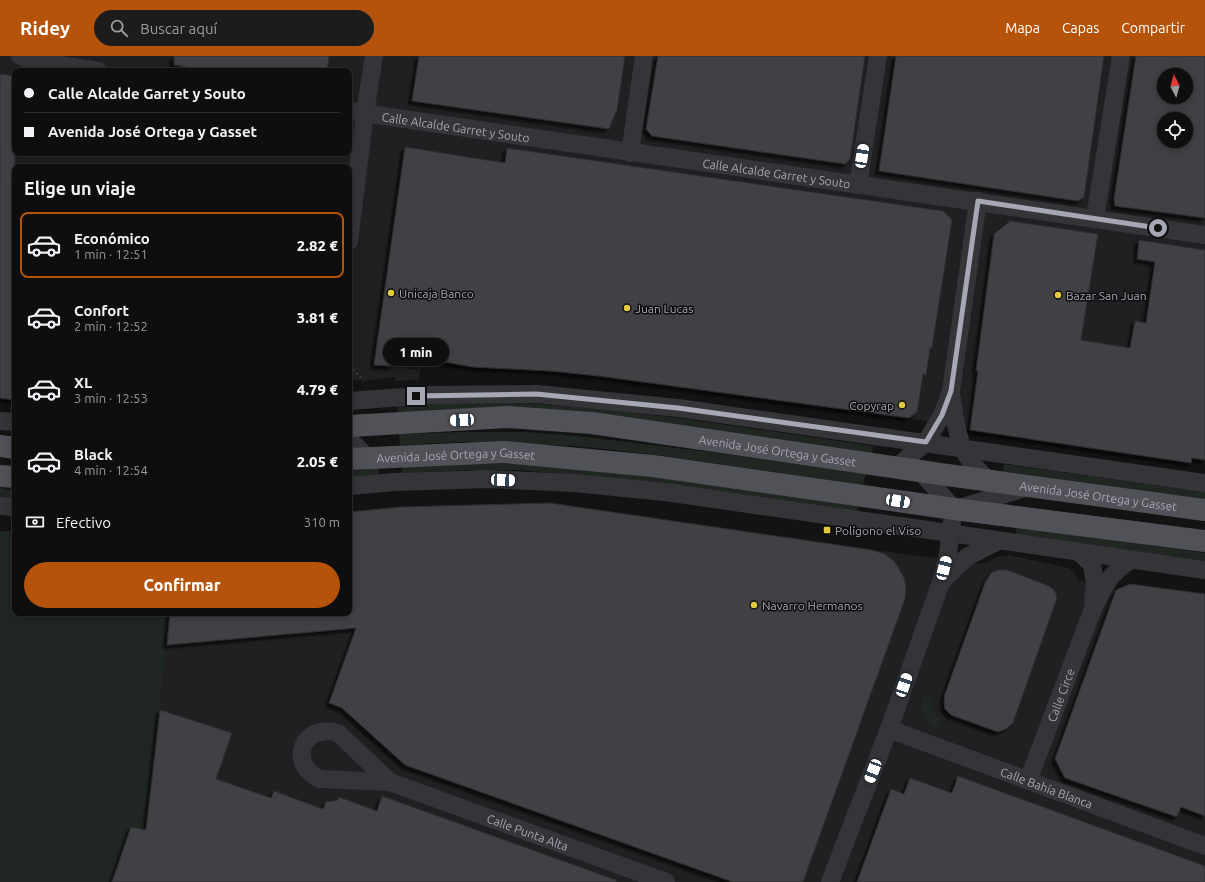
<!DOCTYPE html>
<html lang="es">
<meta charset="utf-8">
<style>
body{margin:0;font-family:Ubuntu,sans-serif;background:#1c1c1d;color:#f1f3f6;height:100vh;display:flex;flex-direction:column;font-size:15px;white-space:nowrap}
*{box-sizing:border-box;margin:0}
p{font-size:13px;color:#9b9c9e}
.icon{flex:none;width:22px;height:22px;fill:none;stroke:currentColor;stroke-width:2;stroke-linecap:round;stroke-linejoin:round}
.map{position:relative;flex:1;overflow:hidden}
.panel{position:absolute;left:12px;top:108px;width:340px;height:452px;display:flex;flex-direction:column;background:#0e0e0f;border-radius:8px;box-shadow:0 2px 10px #0003,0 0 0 1px #2e2e2f}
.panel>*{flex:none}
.hud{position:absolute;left:12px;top:12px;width:340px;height:88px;border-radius:8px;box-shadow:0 2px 10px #0003,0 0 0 1px #2e2e2f;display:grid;align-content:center;height:88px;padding:0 12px;background:#0e0e0f}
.needle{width:26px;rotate:354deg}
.fabs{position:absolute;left:1157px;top:12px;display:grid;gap:8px}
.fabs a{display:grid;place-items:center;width:36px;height:36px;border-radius:50%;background:#0e0e0f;box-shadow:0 2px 10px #0003,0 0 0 1px #2e2e2f;font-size:20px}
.end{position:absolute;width:18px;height:18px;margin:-9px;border:5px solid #a6a7b4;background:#111;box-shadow:0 0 0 2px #111}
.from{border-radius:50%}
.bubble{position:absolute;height:28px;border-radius:14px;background:#0e0e0f;box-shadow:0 2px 10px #0003,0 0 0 1px #2e2e2f;font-size:13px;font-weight:800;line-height:28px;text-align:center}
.car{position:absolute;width:12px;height:24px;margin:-12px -6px;border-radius:5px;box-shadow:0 0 3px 1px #0007;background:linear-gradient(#fff 24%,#345 0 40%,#fff 0 76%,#345 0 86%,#fff 0)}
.hud b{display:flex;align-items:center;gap:14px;height:38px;font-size:15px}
.hud b+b{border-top:1px solid #2e2e2f}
.hud i{width:10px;height:10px;background:#f1f3f6}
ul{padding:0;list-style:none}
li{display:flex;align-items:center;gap:12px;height:66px;margin:0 8px 6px;padding:0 4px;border:2px solid transparent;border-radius:8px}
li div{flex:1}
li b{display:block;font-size:15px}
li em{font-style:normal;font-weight:800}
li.active{border-color:#b45309}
li>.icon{width:36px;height:36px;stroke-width:1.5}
h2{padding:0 12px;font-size:18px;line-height:48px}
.pay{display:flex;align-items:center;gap:10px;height:44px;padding:0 12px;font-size:15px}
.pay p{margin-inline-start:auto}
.cta{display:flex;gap:8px;margin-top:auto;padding:8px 12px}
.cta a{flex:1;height:46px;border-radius:24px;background:#b45309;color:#fff;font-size:16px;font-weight:800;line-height:46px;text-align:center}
header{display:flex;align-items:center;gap:24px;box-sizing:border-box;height:56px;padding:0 20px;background:#b45309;color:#fff}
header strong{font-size:19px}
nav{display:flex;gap:22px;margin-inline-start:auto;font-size:14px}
.search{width:280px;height:36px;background:#1c1c1d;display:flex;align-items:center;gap:10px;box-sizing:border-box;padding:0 14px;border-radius:22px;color:#9b9c9e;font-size:15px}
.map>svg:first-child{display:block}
.built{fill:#201f21;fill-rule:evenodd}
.green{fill:#202722}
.building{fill:#404044;stroke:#2e2d30;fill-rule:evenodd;filter:url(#shadow)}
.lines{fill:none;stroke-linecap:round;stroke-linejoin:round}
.path{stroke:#3b3b40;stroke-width:2.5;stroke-dasharray:2 3;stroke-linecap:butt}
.street{stroke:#353439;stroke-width:18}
.primary{stroke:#515158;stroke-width:22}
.route{stroke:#a6a7b4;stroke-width:5}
.poi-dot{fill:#e0ca40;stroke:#0e0e0f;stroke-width:1.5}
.labels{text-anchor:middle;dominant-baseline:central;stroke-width:3;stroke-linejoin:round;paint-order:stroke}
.street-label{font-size:12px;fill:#a6a7b4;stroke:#0e0e0f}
.poi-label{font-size:12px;fill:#a6a7b4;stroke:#0e0e0f;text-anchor:start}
</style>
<header>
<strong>Ridey</strong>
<div class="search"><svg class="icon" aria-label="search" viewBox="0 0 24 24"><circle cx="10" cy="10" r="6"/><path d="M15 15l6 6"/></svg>Buscar aquí</div>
<nav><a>Mapa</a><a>Capas</a><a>Compartir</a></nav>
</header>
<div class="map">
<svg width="1205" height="826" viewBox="0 0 1205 826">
<defs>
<filter id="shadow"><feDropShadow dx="-3.5" dy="3.5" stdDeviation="1" flood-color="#0009"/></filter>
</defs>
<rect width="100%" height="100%" fill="#131314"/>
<path class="built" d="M0 0H1205V404L1192 402 1191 407 970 374 909 362 663 329 551 315 473 311 422 302 419 324 395 325V321L372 324H349V111H15V344L0 342ZM15 15H349V97H15ZM1164 19H1186V41H1164ZM1164 63H1186V85H1164Z
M550 447 851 491 980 508 986 507 996 501 1009 499 1069 512 1075 517 1078 524 1116 534 1130 528 1205 538V826H80L0 822V475H15V557H349L538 448Z"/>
<path class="green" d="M462 347C498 347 534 347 571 350 672 359 773 376 873 390L872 398 398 358 397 349Z
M462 376H527L578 380 717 397 866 418 863 429 650 398 577 390 463 386 400 389 399 378Z
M466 407 520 408 626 417 822 444 858 451V457L562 418 520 414H467L402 417V409Z
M1004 408 1205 436V444L1003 415Z
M379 412V419L349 422V415Z
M0 432 15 434V444L0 443Z
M1016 471 1205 497V505L1016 478Z
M0 475H15V557H170L146 774 131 771 112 826H0Z
M924 638 934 641C930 653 934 659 943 667L938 676C924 665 917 656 924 638Z"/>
<path class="building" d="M174 0H329L327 15H212L174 9Z
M419 0H625L617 54 609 73 412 45Z
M658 0H865L850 103 845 108 652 80 646 73Z
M896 0H1104L1084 141 1078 145 879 115Z
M1136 0H1205V162L1115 150 1114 143ZM1164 19H1186V41H1164ZM1164 63H1186V85H1164Z
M0 18 15 20V344L0 342Z
M405 91 505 107 507 92 943 155 952 164 932 292H930L926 319 923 318 917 356 909 362 599 320 551 315 473 311 422 302 421 309 395 306 393 310 374 309Z
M1010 165 1098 178 1081 284 1130 292 1135 265 1146 267 1155 206 1137 203 1139 184 1205 194V404L1192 402 1191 407 970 374 978 315H976L994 178Z
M550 447 872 494 885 498 894 505 898 511 904 522 906 530 905 543 803 826H733L405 709 342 652 329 647 356 572 167 589 170 557H349V456L401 451Z
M998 514H1007L1049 530 1055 535 1057 542 1013 667 1006 673 998 676 951 659 945 653 944 645 945 638 985 527 991 517Z
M1130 528 1205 538V760L1181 751 1177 761 1065 722 1055 703 1116 534Z
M160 654 232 677 216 723 271 742 274 735 323 753 326 746 338 744 339 741 377 755 382 740 616 824V826H112L131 771 146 774Z
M958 720 1205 810V826H857L891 733 904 738 910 722 952 737Z"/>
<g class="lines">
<path class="path" d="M349 311H351L364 325"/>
<g class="street">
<path d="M20 0 30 4 98 15"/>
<path id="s1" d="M349 55C634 98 920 136 1205 179"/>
<path d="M630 97 644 0"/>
<path d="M858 129 878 0"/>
<path d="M1095 162 1121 0"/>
<path d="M349 185 365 57 374 0"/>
<path d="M951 338C955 361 956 387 972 407 977 413 983 419 989 425"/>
<path d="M349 345 431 339 537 338 678 352 1205 427"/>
<path d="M0 365 15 366"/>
<path d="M349 383 368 402"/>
<path d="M896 412 926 386 942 359 951 335 978 145"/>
<path d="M920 415 954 453"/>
<path d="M349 430 395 426 488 423 574 427 665 436 1205 514"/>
<path d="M0 450 15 451"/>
<path d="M956 453 1028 431"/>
<path d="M1080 497 1092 509 1095 526 1093 546"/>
<path d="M941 526 967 501 998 485"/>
<path id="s2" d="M889 673 1205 790"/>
<path id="s3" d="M1028 725 1093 553C1104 530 1109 518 1131 504"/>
<path id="s4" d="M390 726 338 677C302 666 287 708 320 723L390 726 666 826"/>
<path d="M830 826 889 673 941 526 948 498 952 466"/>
</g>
<g class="primary">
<path id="s5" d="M349 370 507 361 592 367 940 418 1205 454"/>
<path d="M0 390 15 392"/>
<path id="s6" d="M349 403 504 396 653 410 954 453 1205 485"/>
<path d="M0 420 15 421"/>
</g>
</g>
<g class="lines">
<path class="route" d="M416 340 536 338 678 352 926 386 942 359 951 335 978 145 1158 172"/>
</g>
<g class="poi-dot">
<circle cx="391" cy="237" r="4"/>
<circle cx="1058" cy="239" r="4"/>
<circle cx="627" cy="252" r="4"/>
<circle cx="902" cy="349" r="4"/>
<rect x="823" y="470" width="8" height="8" rx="2"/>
<circle cx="754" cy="549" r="4"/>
</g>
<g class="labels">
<g class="street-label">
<text stroke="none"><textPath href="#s1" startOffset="108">Calle Alcalde Garret y Souto</textPath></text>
<text stroke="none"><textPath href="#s1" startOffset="432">Calle Alcalde Garret y Souto</textPath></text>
<text stroke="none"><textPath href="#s5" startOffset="431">Avenida José Ortega y Gasset</textPath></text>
<text stroke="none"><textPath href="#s6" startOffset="107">Avenida José Ortega y Gasset</textPath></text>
<text stroke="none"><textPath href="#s5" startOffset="755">Avenida José Ortega y Gasset</textPath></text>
<text stroke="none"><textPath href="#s3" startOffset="92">Calle Circe</textPath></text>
<text stroke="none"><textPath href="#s2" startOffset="168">Calle Bahía Blanca</textPath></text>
<text stroke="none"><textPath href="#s4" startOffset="370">Calle Punta Alta</textPath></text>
</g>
<g class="poi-label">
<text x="399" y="237">Unicaja Banco</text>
<text x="1066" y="239">Bazar San Juan</text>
<text x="635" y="252">Juan Lucas</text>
<text x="894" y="349" text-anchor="end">Copyrap</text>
<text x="835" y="474">Polígono el Viso</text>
<text x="762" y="549">Navarro Hermanos</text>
</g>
</g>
</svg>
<div class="fabs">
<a><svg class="needle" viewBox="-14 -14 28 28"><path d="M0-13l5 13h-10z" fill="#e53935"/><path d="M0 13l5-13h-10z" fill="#9b9c9e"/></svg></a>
<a><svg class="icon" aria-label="locate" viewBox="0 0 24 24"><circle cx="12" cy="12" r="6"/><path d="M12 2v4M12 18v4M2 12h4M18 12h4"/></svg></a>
</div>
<i class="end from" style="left:1158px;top:172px"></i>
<i class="end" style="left:416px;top:340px"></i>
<div class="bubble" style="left:383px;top:282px;width:66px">1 min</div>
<i class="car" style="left:862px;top:100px;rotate:9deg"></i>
<i class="car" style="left:462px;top:364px;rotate:267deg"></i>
<i class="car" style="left:503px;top:424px;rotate:92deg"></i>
<i class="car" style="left:898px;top:445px;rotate:99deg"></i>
<i class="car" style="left:944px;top:512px;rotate:14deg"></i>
<i class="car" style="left:904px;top:629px;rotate:19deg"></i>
<i class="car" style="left:873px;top:715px;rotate:201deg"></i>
<div class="hud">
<b><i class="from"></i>Calle Alcalde Garret y Souto</b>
<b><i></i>Avenida José Ortega y Gasset</b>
</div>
<section class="panel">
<h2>Elige un viaje</h2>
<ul>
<li class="active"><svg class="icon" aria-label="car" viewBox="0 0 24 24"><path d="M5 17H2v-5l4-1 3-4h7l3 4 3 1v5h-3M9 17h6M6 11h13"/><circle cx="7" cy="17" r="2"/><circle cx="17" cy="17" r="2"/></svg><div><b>Económico</b><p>1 min · 12:51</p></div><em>2.82 €</em></li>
<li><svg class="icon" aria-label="car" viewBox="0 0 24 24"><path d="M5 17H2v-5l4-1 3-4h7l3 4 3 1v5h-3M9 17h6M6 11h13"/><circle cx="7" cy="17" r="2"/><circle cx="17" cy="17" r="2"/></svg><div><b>Confort</b><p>2 min · 12:52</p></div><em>3.81 €</em></li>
<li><svg class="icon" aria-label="car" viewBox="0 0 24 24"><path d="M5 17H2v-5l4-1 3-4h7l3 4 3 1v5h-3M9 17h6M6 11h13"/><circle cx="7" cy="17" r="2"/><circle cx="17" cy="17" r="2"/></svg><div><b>XL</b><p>3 min · 12:53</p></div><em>4.79 €</em></li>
<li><svg class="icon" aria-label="car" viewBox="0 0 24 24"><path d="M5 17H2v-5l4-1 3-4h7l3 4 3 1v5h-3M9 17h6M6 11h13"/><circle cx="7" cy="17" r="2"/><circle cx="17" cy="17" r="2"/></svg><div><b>Black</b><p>4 min · 12:54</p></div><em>2.05 €</em></li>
</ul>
<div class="pay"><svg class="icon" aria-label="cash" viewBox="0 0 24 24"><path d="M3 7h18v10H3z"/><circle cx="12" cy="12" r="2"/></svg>Efectivo<p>310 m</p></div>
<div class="cta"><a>Confirmar</a></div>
</section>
</div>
